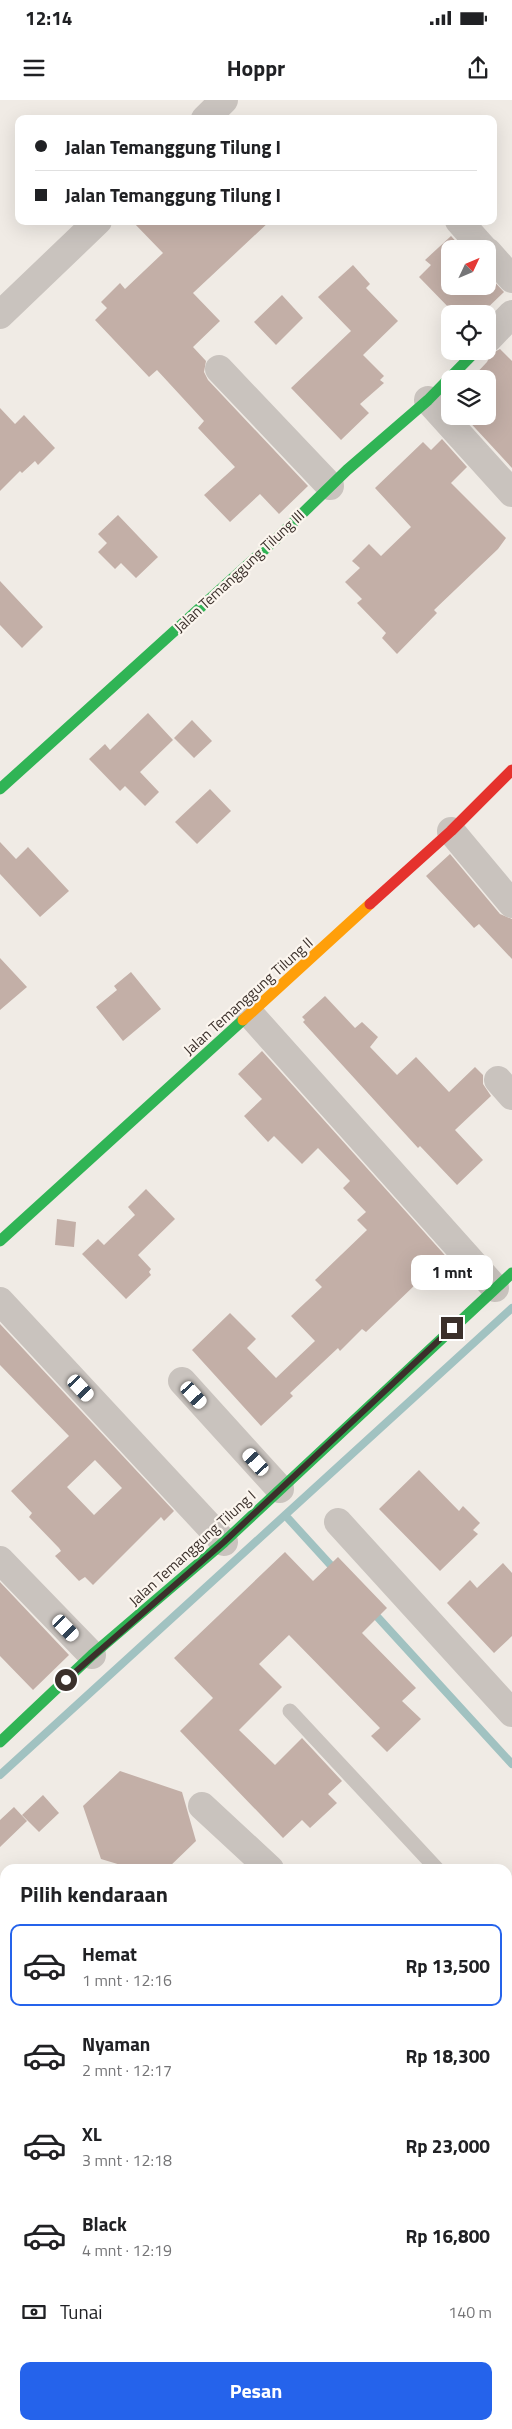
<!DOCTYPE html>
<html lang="id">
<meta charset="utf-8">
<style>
body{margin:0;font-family:"Titillium Web",sans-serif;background:#f2f2f2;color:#202124;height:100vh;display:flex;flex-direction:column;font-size:19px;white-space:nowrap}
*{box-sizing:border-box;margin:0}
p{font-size:16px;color:#757577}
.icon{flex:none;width:28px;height:28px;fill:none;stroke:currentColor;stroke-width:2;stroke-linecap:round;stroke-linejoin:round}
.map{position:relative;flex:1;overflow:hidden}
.details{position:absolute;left:0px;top:1764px;width:512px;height:566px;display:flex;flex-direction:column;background:#fff;border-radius:15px 15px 0 0;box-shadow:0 5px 20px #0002}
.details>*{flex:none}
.top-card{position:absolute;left:15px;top:15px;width:482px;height:110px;border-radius:10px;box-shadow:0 5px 20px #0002;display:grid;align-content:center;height:110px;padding:0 20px;background:#fff}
.needle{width:32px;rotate:46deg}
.controls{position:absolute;left:441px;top:140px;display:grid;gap:10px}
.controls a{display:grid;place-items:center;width:55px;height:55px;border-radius:10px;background:#fff;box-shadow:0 5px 20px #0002;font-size:25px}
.end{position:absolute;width:22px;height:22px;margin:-11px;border:6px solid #3b302b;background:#fff;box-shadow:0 0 0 2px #fff}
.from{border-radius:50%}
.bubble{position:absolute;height:35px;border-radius:10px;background:#fff;box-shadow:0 5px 20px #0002;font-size:16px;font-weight:700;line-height:35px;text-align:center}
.car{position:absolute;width:15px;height:30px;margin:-15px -8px;border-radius:6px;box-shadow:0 0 4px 1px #0007;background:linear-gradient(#fff 24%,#345 0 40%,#fff 0 76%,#345 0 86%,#fff 0)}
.top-card b{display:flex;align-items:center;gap:18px;height:48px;font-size:19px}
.top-card b+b{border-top:1px solid #e0e0e0}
.top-card i{width:12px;height:12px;background:#202124}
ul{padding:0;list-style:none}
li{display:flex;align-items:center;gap:15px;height:82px;margin:0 10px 8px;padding:0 10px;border:2px solid transparent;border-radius:10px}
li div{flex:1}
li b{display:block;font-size:19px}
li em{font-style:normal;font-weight:700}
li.selected{border-color:#2563eb}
li>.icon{width:45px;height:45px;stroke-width:1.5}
h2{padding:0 20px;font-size:22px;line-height:60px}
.pay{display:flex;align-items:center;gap:12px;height:55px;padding:0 20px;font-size:19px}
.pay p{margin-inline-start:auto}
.primary-button{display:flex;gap:10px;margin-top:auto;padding:10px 20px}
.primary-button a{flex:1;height:58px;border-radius:10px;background:#2563eb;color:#fff;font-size:20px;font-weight:700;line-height:58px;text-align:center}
.status{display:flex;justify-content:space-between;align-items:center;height:35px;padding:0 25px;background:#fff;direction:ltr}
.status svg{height:14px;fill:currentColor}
header{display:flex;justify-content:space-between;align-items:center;height:65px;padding:0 20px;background:#fff;font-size:22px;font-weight:700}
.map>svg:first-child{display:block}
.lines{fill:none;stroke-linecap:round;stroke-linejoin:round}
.stream{stroke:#a1c2c1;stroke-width:8}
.building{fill:#c3afa7;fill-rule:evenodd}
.lane{stroke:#c9c3be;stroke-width:15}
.street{stroke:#c9c3be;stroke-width:28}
.fast{stroke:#30b455;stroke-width:11}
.slow{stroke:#ff9f0a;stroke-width:11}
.jam{stroke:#e5322d;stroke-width:11}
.route{stroke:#3b302b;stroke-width:6}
.labels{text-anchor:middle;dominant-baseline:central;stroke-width:4.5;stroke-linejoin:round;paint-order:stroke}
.street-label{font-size:15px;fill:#3b302b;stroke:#fbf5ee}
</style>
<div class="status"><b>12:14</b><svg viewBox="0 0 49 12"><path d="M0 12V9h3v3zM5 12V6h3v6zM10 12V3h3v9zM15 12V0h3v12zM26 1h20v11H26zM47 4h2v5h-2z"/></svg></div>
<header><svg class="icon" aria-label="menu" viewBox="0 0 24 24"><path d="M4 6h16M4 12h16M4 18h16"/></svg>Hoppr<svg class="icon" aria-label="share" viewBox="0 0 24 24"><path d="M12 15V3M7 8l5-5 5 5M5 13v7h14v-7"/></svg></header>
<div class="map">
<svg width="512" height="2329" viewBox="0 0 512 2329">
<rect width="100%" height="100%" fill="#f0ebe5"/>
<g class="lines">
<path class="stream" d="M285 1415 336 1471
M372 1511 512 1664
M0 1675 512 1208"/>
</g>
<path class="building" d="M132 121H270L193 193 220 221 193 247 206 261 204 272 208 280 308 386 279 414 260 394 230 422 204 395 235 367 198 328 204 321 157 270 149 277 95 220 107 208 101 202 120 183 125 189 163 153Z
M451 136 463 149H450V186H488V175L504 192 481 214H455L419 177 431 165 425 160Z
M353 165 370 184 366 188 398 221 363 255 384 276 380 280 384 283 360 304 369 313 341 340 291 288 351 231 318 197Z
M282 195 303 218 276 245 254 222Z
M500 249 512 261V368L464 316H488V279H471L487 262 491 254Z
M0 308 15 324 24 315 55 348 38 365 35 361 22 373 20 371 0 391Z
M442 339 467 367 451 383 506 438 498 449 434 510 437 513 397 554 382 538 386 533 357 503 362 499 345 482 360 468 352 461 369 444 381 456 411 427 375 388 423 342 431 350Z
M118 415 158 457 136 478 121 463 115 469 98 452 107 443 98 434Z
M0 481 43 527 22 548 0 525Z
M148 613 173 640 140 672 159 692 145 706 125 686 120 691 89 659 105 644 110 650Z
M192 620 212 641 194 658 174 638Z
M210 689 231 711 197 744 175 722Z
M0 742 16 759 28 747 69 791 40 817 0 774Z
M450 754 500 814 512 819V859L479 824 474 828 426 776Z
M0 858 27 887 0 910Z
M131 872 161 909 123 941 96 907 117 890 114 886Z
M325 896 355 928 362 922 378 937 370 947 397 975 416 957 449 992 475 967 483 975V984L491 996 455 1030 483 1060 457 1085 420 1046 418 1048 303 922 305 920 302 917Z
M262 951 451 1162 425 1186 422 1183 419 1187 416 1184 366 1232 362 1229 340 1251 338 1248 290 1293 293 1296 261 1326 192 1250 230 1213 256 1239 247 1248 276 1278 315 1241 291 1216 322 1187 315 1180 367 1130 357 1120 366 1112 343 1088 350 1081 318 1048 302 1064 274 1036 268 1042 244 1016 262 999 238 974Z
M146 1089 175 1119 138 1155 151 1169 149 1172 151 1175 126 1199 82 1154 98 1139 104 1145 135 1115 128 1107Z
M57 1119 76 1122 74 1147 55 1145Z
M0 1224 174 1411 164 1421 161 1417 93 1485 85 1477 79 1481 55 1456 61 1451 59 1448 29 1417 32 1413 11 1391 69 1336 0 1265ZM95 1360 122 1388 94 1415 67 1387Z
M419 1370 459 1411 463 1406 480 1423 473 1430 478 1434 440 1471 379 1409Z
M285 1452 313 1481 338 1457 387 1508 362 1533 416 1588 402 1601 421 1619 387 1652 371 1636 380 1628 289 1535 259 1564 282 1587 239 1630 275 1665 302 1638 342 1681 328 1694 337 1703 310 1728 302 1720 283 1738 180 1631 213 1598 174 1558Z
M503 1463 512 1473V1536L494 1553 447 1503 470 1480 477 1488Z
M0 1482 69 1555 33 1590 0 1556Z
M120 1671 182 1692 196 1741 167 1769H134L101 1759 83 1706Z
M43 1695 59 1713 39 1732 22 1715Z
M14 1707 27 1721 0 1747V1720Z"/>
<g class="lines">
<path class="lane" d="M290 1611 437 1769
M508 1844 512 1849
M508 2251 512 2255"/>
<path class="street" d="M205 19 224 0
M459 121 484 149
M488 152 512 179
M0 215 98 121
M488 239 512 214
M219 269 330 386
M428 300 512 393
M451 731 512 804
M250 914 495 1188
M498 980 512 996
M0 1201 224 1442
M182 1281 280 1389
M338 1422 512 1613
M0 1460 92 1555
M202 1706 270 1769
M508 1996 512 2001
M0 2140 5 2146
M0 2228 5 2234
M89 2325 93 2329
M32 2329 36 2325
M143 2329 147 2325"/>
<path class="fast" d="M0 689 275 440 347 370 428 300 476 251
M0 1141 243 920
M0 1642 92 1555 224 1442 512 1173
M227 2329 231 2325"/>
<path class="slow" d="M243 920 370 804
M508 2061 512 2056
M508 2130 512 2126
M293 2329 298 2325"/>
<path class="jam" d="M370 804 451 731 512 670"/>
</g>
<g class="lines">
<path class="route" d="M66 1580 224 1442 452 1228"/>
</g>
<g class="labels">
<g class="street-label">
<text transform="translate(239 471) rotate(-43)">Jalan Temanggung Tilung III</text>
<text transform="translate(248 896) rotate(-42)">Jalan Temanggung Tilung II</text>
<text transform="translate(192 1448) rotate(-42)">Jalan Temanggung Tilung I</text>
</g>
</g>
</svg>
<div class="controls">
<a><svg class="needle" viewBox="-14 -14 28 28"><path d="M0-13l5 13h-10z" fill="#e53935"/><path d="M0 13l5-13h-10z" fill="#757577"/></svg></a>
<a><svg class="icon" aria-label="locate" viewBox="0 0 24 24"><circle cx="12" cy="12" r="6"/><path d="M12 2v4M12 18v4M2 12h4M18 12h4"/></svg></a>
<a><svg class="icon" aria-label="layers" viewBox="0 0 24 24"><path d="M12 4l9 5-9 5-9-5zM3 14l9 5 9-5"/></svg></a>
</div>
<i class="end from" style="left:66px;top:1580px"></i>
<i class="end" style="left:452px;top:1228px"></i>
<div class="bubble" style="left:411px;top:1155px;width:82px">1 mnt</div>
<i class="car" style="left:81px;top:1288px;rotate:137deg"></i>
<i class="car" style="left:194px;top:1295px;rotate:138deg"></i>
<i class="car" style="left:256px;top:1362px;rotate:318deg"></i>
<i class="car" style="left:66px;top:1528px;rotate:136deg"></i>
<div class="top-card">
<b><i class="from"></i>Jalan Temanggung Tilung I</b>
<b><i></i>Jalan Temanggung Tilung I</b>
</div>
<section class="details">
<h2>Pilih kendaraan</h2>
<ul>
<li class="selected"><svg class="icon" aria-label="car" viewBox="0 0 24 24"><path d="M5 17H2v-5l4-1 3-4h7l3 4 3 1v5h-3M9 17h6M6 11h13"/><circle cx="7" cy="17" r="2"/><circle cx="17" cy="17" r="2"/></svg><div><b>Hemat</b><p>1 mnt · 12:16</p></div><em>Rp 13,500</em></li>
<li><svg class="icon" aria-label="car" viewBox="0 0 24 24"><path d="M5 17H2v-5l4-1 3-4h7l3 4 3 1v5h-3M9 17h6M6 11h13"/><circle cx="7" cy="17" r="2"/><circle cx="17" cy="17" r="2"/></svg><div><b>Nyaman</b><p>2 mnt · 12:17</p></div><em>Rp 18,300</em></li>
<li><svg class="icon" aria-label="car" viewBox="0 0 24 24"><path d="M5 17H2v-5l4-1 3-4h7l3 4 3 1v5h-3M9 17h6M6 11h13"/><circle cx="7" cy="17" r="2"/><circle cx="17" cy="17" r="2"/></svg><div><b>XL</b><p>3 mnt · 12:18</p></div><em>Rp 23,000</em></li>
<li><svg class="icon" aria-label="car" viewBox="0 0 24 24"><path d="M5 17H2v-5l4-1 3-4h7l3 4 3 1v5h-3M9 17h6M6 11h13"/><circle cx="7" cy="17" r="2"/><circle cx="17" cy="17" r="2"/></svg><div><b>Black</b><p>4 mnt · 12:19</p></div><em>Rp 16,800</em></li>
</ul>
<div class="pay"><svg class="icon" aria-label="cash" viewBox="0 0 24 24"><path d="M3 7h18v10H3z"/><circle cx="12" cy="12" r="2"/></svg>Tunai<p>140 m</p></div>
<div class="primary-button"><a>Pesan</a></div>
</section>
</div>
